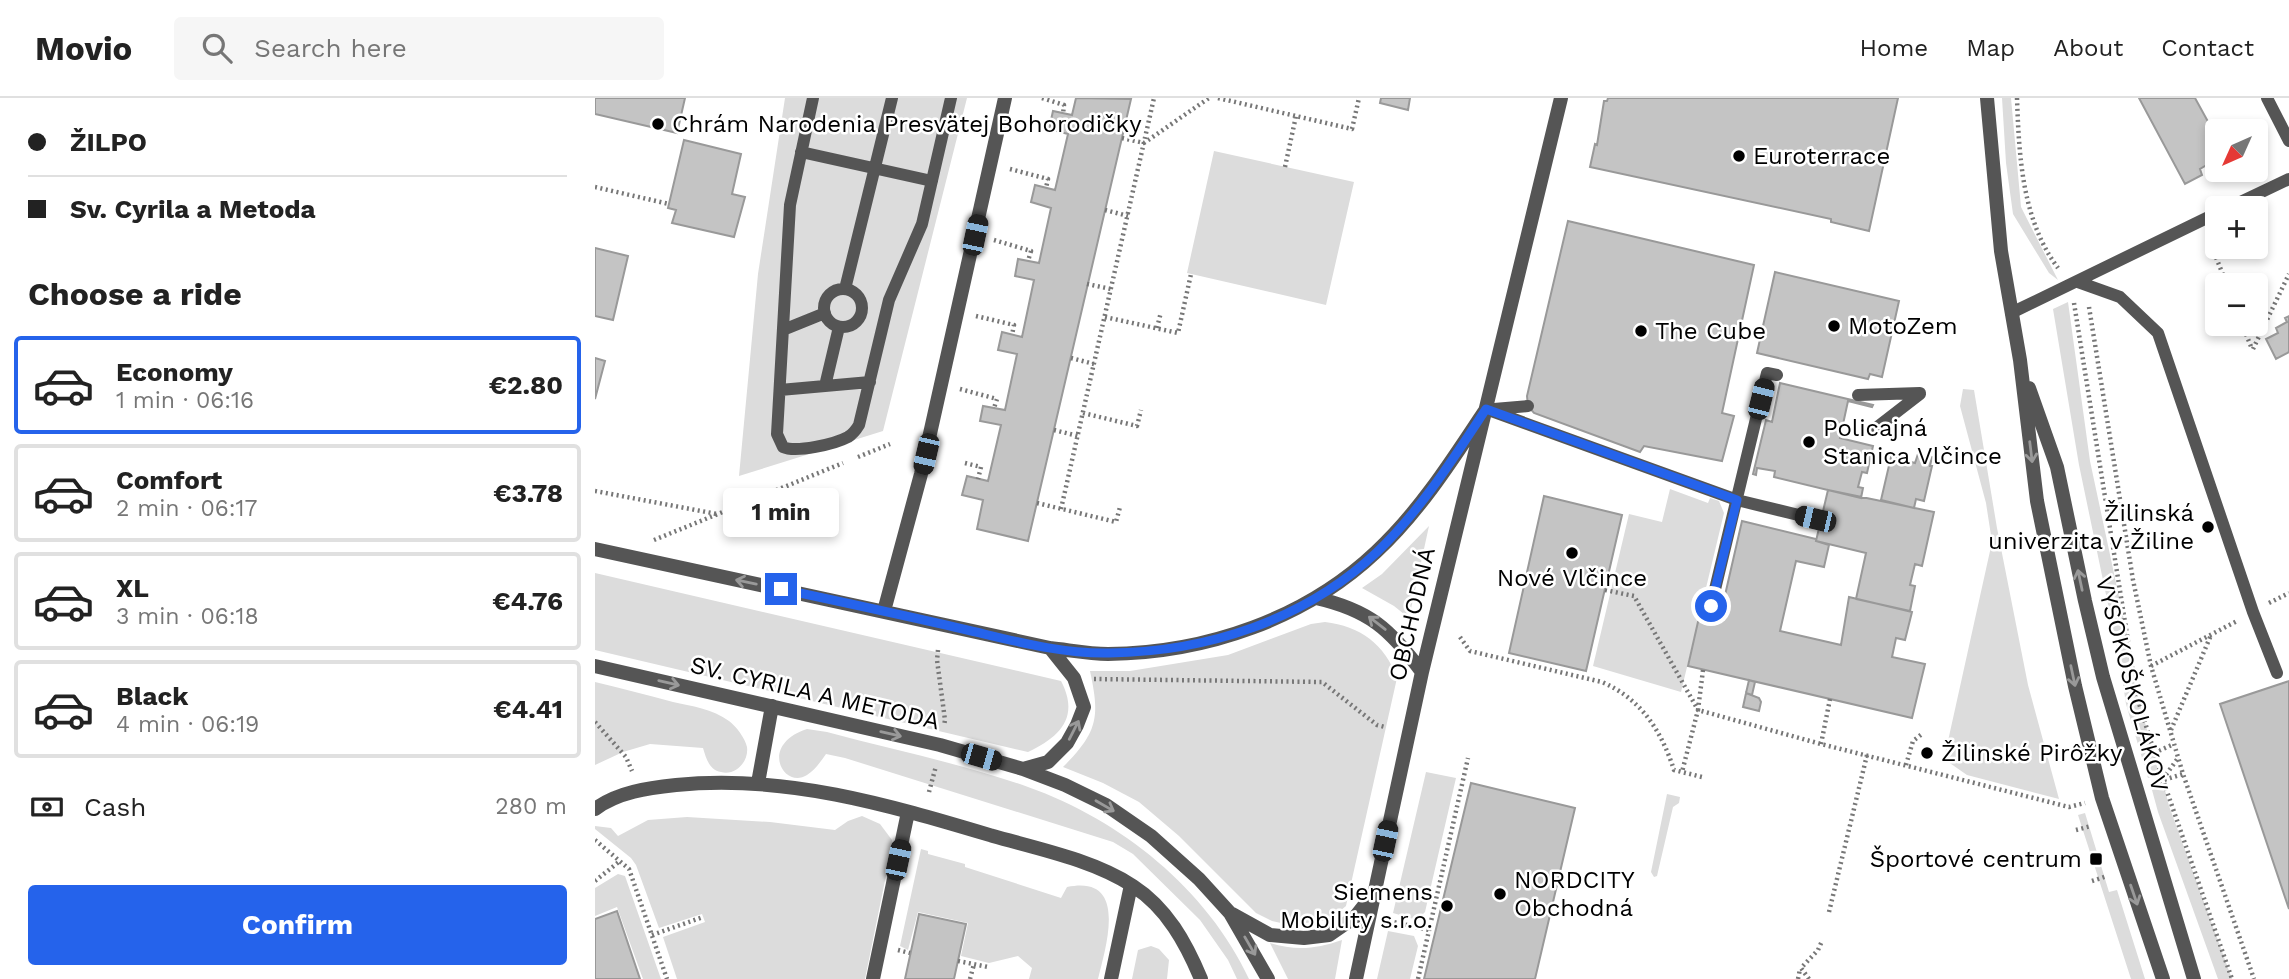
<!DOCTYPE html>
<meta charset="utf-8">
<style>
body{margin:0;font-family:"Work Sans",sans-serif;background:#f6f6f6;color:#222;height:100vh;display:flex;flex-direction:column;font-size:26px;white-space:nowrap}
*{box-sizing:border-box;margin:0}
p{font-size:23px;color:#767676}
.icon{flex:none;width:38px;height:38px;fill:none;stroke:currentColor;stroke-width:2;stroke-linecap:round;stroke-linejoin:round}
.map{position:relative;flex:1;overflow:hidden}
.side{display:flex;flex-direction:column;background:#fff;width:595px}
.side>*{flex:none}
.hud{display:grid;align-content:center;height:154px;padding:0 28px;background:#fff}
.needle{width:46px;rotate:225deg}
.tools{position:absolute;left:1610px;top:21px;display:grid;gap:14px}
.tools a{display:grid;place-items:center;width:63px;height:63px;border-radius:7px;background:#fff;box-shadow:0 4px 10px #0003;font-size:35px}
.end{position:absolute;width:32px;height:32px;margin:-16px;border:9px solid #2563eb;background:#fff;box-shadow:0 0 0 4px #fff}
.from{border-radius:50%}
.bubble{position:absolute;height:49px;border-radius:7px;background:#fff;box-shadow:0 4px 10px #0003;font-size:23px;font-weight:700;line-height:49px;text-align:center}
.car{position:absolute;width:21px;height:42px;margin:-21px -10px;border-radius:9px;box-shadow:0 0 5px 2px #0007;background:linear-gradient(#222 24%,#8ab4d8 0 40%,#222 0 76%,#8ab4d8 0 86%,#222 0)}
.hud b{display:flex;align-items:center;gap:24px;height:66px;font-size:26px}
.hud b+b{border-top:2px solid #e0e0e0}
.hud i{width:18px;height:18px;background:#222}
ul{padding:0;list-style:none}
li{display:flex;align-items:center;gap:21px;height:98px;margin:0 14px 10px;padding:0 14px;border:4px solid #e0e0e0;border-radius:7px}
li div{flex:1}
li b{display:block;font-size:26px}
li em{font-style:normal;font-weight:700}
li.active{border-color:#2563eb}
li>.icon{width:63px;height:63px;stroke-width:1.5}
h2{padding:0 28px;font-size:32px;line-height:84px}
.pay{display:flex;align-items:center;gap:18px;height:77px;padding:0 28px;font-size:26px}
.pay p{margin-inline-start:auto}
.cta{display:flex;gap:14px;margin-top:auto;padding:14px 28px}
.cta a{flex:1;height:80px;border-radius:7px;background:#2563eb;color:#fff;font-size:28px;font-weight:700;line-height:80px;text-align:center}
header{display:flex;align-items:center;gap:42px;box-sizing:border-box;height:98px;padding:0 35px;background:#fff;border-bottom:2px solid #e0e0e0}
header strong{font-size:33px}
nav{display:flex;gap:38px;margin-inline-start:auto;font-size:24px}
.search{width:490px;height:63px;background:#f6f6f6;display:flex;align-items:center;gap:18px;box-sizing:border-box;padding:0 24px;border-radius:7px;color:#767676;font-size:26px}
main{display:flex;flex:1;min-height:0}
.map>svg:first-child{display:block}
.green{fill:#dcdcdc}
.building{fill:#c4c4c4;stroke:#999;stroke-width:2}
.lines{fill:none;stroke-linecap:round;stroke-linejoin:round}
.path{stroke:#777;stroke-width:4.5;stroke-dasharray:2 3.5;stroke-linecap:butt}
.service{stroke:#555;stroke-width:12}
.minor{stroke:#555;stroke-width:14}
.oneway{stroke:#999}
.route{stroke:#2563eb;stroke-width:9}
.poi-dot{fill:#000;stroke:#fff;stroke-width:2.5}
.labels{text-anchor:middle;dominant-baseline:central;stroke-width:5;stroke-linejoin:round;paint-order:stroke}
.poi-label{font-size:24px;fill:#000;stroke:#fff;text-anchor:start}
.street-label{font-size:24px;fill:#000;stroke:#fff}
</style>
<header>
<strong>Movio</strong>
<div class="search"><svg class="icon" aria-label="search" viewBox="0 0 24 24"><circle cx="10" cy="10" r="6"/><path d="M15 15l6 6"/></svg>Search here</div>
<nav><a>Home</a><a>Map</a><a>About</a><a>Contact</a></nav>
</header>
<main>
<section class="side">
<div class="hud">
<b><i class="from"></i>ŽILPO</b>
<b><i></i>Sv. Cyrila a Metoda</b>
</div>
<h2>Choose a ride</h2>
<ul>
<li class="active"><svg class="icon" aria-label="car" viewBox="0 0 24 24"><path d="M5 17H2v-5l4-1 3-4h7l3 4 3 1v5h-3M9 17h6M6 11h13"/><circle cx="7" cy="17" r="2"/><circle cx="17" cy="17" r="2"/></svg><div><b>Economy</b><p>1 min · 06:16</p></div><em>€2.80</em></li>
<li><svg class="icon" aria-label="car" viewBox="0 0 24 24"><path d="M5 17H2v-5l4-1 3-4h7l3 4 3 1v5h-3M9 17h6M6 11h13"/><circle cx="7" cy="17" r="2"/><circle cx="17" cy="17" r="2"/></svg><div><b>Comfort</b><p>2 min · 06:17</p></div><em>€3.78</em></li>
<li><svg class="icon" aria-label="car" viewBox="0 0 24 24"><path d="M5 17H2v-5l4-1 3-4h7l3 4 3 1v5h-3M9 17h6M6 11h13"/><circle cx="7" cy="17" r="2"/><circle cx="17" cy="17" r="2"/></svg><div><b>XL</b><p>3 min · 06:18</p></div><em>€4.76</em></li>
<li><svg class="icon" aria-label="car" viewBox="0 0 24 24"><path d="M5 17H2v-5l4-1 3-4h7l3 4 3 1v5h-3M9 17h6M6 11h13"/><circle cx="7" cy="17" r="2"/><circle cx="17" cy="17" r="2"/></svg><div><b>Black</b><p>4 min · 06:19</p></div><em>€4.41</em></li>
</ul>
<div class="pay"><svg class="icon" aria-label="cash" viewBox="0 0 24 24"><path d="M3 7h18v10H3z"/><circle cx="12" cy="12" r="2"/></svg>Cash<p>280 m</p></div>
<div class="cta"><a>Confirm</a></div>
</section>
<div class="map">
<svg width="1694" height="881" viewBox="0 0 1694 881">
<rect width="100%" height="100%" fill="#fff"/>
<path class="green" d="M190 0H372L288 333 144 378 163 176Z
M1407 0H1416L1426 109 1463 182 1454 175 1418 116 1411 65Z
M619 53 759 84 731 207 592 175Z
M1473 204 1495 363 1536 555 1543 599 1564 676 1553 680 1531 606 1524 559 1484 367 1458 211Z
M1368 291 1379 292 1402 430 1433 587 1464 701 1372 677 1349 661 1397 444 1391 405 1365 308Z
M1075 391 1113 405 1115 400 1124 403 1129 415 1086 594 998 568 1034 416 1067 424Z
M834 428 814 520 799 508 767 490 787 476Z
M0 475 466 583C485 619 465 639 433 654L0 552Z
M730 524C765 528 790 546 802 580L751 808 734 822 695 827 677 823 661 815 584 738 544 704 508 685 468 669C503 634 505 619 495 573H535L633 557 716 526Z
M0 584C26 590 52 597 78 604 96 608 118 611 134 623 141 628 150 640 152 649 154 664 140 678 126 674 114 672 111 660 108 650L55 646 28 654 0 667Z
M212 631 232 634C299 652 368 666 433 689 526 722 612 791 654 881H642L633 862 605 822 538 756 518 744 250 660 231 656C226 663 220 672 212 677 189 692 163 647 212 631Z
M831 674 861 680 830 814 822 822 798 815Z
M1569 688 1574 708 1637 881H1623L1563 714 1557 692Z
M1072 696 1085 699 1084 705 1078 709 1062 778 1059 779 1056 774Z
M1490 715 1514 794 1522 792 1550 881H1536L1483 717Z
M267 718 285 726 297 742 296 753 270 881H82L68 839 110 824 107 816 64 830 41 767 36 760 0 731V728L16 730 23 738 53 722 92 719 175 724 240 732 253 723Z
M326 751 333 753V756L370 766V769L466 800 472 789C534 776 511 848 503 881H434L437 870 423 858 394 865 366 858 373 825 323 814 313 852 305 848Z
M23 776 30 778 66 881H48L22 809 0 818V790Z
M793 833 819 838 823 848 815 881H782Z
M747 842 740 881H693L675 845C701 853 721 851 747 842Z
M556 848 564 851 574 862 572 881H537L543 852Z"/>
<path class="building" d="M0 0H90L82 35 0 16Z
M481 0 536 1 433 443 382 431 388 402 367 397 372 378 393 383 406 327 385 323 388 308 410 312 422 256 403 252 407 234 427 239 439 182 420 178 423 161 444 165 456 110 436 104 440 87 460 92 473 36 454 31 458 13 477 17Z
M786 0H815L813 12 785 5Z
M1013 0H1303L1274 133 1236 124V121L995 69 1000 46 1002 47 1009 3H1012Z
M1544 0H1600L1622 40V61L1605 71 1607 77 1590 86Z
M89 42 146 56 137 96 150 99 139 139 77 125 81 112 73 110Z
M973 123 1159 167 1127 315 1139 318 1127 363 1049 348 1045 354 939 315 933 308 932 298Z
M0 150 33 158 18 222 0 218Z
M1180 174 1304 203 1287 279 1275 276 1273 281 1162 255Z
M1694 218V254L1681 261 1671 241 1683 235 1681 230 1692 224 1690 220Z
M0 260 10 263 0 301Z
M1185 285 1278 307 1277 309 1253 303 1245 340 1278 348 1272 375 1267 374 1263 389 1268 390 1266 400 1179 379 1180 373 1162 370 1161 377 1158 376 1171 322 1177 324Z
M1323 356 1337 359 1335 368H1337L1329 403 1321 401 1319 410 1286 402 1296 359 1320 365Z
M1233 392 1339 414 1327 468 1320 466 1315 487 1320 488 1315 513 1261 501 1271 455 1221 443Z
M949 398 1027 417 991 573 914 555Z
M1147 423 1221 441V443L1234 447 1229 469 1201 463 1185 533 1246 547 1254 499 1317 514 1310 542 1301 540 1297 559 1330 566 1317 620 1093 568 1105 515 1125 519Z
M1154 582 1160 584 1157 597 1151 595Z
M1694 583V811L1625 606Z
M1151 595 1164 600 1166 604 1164 613 1148 609Z
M876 685 980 710 940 881H829Z
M22 813 45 881H0V821Z
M324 816 371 826 359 881H310Z"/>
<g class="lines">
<path class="path" d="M447 0 469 7 468 16
M623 0 757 31 764 0
M1422 0C1424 58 1427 122 1463 170
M527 40 549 45 614 0
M690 69 701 18
M415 71 453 81 451 90
M0 89 74 106
M510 112 533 118
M1613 139 1632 187
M399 142 436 153 433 163
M492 186 516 191
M1479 205 1542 599 1568 682 1637 881
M1494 209 1538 482 1556 568 1588 676 1659 881
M381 218 419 227 417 237
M510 219 583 235 596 176
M1647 226 1657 251
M562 230 566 214
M1658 251 1694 176
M476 260 499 266
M365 291 402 301 399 310
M488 315 542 328 546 312
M459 332 483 338
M263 359 295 346
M370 365 386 369 383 381
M0 393 122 416
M442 405 521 424 525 409
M466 411 559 0
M59 442 248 365
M1010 492 1039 498 1103 612 1087 674
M1674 505 1694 495
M865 539 875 553 1007 584C1046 601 1066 632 1079 672L1107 679
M343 552 342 562 350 622 349 628
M1556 568 1642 523
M1108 572 1103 612 1226 646 1474 709 1490 705
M499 581 727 584 782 627 790 629
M0 624 31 659 37 673
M1576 632 1616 537
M1226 646 1235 601
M1559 655 1579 646
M1311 667 1318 643 1327 636
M1568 681 1583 660
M1559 685 1588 676
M334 694 341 668
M1481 732 1496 728
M0 742 34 771 72 881
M0 783 25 763
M1497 783 1512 778
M1234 814 1272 657
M794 823 834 832
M57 837 108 819
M303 852 315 855
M363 863 393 869
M375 881 379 866
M823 881 873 660
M1203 881 1205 871
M1214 881 1206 870 1223 852 1227 843"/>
<path class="service" d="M218 0 195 107 182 336 188 349C201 355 240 346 253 339 258 336 261 332 264 327L294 202 327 126 356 0
M1672 0 1694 43
M206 54 337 83
M1633 110 1694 81
M1483 184 1525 199 1563 235 1658 514 1682 575
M229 210a19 19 0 1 1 38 0a19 19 0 1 1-38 0Z
M250 191 297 0
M1416 215 1622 115
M188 232 230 215
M230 288 244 229
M185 292 275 284
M1263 297 1325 295
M891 311 1142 402 1220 421
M899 311 933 308
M1281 330 1325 296
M1116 508 1172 275 1182 277"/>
<path class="minor" d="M1392 0 1406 153 1425 262 1442 403 1480 588 1507 700 1568 881
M1434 290 1462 369 1490 503 1508 579 1599 881
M0 451 455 550C474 552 494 556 513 556 611 555 710 521 781 454 825 413 858 361 891 311
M721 500C774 512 795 531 827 574
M289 513 326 376 410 0
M0 568 345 647 428 671 470 687 511 707 556 738 604 781 635 815 673 881
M428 671 453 664 472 645 482 627 489 609 479 580 455 550
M163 685 177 608
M0 711C23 694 53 690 81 687 191 676 294 707 398 738 444 751 498 762 538 788 572 810 591 845 606 881
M637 816 675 837 709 840 734 837 760 819 775 800
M278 881 313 714
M516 881 536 787
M761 881 827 574 966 0"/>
</g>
<defs><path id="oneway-shaft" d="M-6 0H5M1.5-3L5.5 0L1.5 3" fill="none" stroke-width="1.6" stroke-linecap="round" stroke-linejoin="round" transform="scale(1.75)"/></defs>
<g class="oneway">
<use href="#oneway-shaft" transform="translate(1436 354) rotate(83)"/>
<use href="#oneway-shaft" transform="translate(1485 482) rotate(-102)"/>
<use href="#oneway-shaft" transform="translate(151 484) rotate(-168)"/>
<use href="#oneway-shaft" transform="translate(782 525) rotate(-142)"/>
<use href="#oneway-shaft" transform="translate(1478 578) rotate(78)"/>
<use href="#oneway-shaft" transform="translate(74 585) rotate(13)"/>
<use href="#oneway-shaft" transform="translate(479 632) rotate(-63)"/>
<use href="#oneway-shaft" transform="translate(296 636) rotate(13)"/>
<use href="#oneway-shaft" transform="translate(510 708) rotate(30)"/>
<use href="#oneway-shaft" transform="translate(1539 797) rotate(71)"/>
<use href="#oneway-shaft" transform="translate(655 848) rotate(60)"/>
</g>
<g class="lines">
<path class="route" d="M186 491C247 504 308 517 368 531 416 542 465 556 514 555 612 554 710 522 782 454 825 413 858 361 891 311L1142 402 1116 508"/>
</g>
<g class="poi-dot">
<circle cx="63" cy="26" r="7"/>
<circle cx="1144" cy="58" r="7"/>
<circle cx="1239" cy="228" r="7"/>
<circle cx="1046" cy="233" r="7"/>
<circle cx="1214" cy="344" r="7"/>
<circle cx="1613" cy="429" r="7"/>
<circle cx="977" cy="455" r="7"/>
<circle cx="1332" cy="655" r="7"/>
<rect x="1494" y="754" width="14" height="14" rx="3.5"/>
<circle cx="905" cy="796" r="7"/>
<circle cx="852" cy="808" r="7"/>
</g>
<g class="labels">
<g class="poi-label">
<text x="77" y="26">Chrám Narodenia Presvätej Bohorodičky</text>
<text x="1158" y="58">Euroterrace</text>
<text x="1253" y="228">MotoZem</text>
<text x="1060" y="233">The Cube</text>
<text x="1228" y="330">Policajná<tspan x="1228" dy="28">Stanica Vlčince</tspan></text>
<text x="1599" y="415" text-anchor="end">Žilinská<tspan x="1599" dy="28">univerzita v Žiline</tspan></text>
<text x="977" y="480" text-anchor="middle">Nové Vlčince</text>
<text x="1346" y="655">Žilinské Pirôžky</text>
<text x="1487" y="761" text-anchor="end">Športové centrum</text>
<text x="919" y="782">NORDCITY<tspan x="919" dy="28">Obchodná</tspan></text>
<text x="838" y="794" text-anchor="end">Siemens<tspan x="838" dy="28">Mobility s.r.o.</tspan></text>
</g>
<g class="street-label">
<text transform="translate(817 516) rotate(-77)">OBCHODNÁ</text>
<text transform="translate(1537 586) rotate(75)">VYSOKOŠKOLÁKOV</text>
<text transform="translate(220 595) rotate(13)">SV. CYRILA A METODA</text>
</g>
</g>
</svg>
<div class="tools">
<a><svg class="needle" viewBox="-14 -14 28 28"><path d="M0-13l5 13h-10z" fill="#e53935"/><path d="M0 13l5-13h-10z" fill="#767676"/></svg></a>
<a>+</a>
<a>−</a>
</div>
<i class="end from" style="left:1116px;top:508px"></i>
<i class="end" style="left:186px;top:491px"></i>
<div class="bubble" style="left:128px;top:390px;width:116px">1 min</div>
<i class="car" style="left:380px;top:137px;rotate:12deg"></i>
<i class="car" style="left:1166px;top:301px;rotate:14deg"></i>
<i class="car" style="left:331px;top:356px;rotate:193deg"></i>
<i class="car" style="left:1220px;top:421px;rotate:283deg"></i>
<i class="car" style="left:386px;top:659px;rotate:106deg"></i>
<i class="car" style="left:790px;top:743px;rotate:12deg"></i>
<i class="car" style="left:303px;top:762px;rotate:12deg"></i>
</div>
</main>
